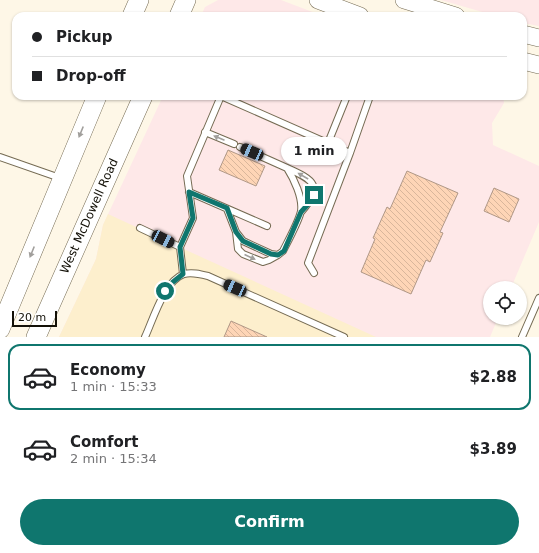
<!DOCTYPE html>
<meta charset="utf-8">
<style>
body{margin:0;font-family:"DejaVu Sans",sans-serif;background:#f2f2f2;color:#202124;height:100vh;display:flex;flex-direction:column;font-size:15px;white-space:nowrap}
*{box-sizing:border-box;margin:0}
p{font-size:13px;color:#757577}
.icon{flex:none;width:22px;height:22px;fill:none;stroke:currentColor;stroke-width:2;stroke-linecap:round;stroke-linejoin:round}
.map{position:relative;height:337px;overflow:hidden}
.side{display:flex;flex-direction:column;background:#fff;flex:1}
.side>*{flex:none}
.top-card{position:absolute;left:12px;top:12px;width:515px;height:88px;border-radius:12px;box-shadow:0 1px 3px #0004;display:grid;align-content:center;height:88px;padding:0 20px;background:#fff}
.fabs{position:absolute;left:483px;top:281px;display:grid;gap:8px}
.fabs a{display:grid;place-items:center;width:44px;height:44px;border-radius:50%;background:#fff;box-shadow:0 1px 3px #0004;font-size:20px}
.scale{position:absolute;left:12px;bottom:10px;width:45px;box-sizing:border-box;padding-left:4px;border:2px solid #131007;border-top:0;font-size:11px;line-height:14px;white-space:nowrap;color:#131007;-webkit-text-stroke:3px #fff;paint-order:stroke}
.end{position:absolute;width:18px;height:18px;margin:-9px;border:5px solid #0f766e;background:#fff;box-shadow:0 0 0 2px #fff}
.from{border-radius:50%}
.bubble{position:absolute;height:28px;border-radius:14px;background:#fff;box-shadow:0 1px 3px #0004;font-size:13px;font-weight:800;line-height:28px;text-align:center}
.car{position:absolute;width:12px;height:24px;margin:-12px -6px;border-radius:5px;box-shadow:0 0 3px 1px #0007;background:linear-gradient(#222 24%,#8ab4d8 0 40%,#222 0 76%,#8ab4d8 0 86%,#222 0)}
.top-card b{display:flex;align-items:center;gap:14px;height:38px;font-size:15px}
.top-card b+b{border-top:1px solid #e0e0e0}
.top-card i{width:10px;height:10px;background:#202124}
ul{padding:7px 0 0;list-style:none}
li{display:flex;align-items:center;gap:12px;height:66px;margin:0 8px 6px;padding:0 12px;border:2px solid transparent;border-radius:12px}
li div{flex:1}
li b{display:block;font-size:15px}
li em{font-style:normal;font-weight:800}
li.active{border-color:#0f766e}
li>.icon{width:36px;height:36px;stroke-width:1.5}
.button{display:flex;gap:8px;margin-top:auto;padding:8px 20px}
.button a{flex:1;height:46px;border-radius:24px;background:#0f766e;color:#fff;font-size:16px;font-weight:800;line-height:46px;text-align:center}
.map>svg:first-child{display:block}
.commercial{fill:#fee8e8}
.built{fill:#fdefcd}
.building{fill:url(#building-back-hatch);stroke:#b09887}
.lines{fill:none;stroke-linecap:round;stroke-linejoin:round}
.service-casing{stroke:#756b53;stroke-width:8}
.secondary-casing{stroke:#756b53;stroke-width:18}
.primary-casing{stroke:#756b53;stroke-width:20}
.service{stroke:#fff;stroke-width:6}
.secondary{stroke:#fff;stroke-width:17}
.primary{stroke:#fff;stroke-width:19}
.oneway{fill:#a19f9c}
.route{stroke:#0f766e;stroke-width:5}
.labels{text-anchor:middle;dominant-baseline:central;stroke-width:4;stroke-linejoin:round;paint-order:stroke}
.street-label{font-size:12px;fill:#131007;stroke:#fff}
</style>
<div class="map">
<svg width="539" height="337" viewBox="0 0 539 337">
<defs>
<pattern id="building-back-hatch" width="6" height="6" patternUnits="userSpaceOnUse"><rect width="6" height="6" fill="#fed5b6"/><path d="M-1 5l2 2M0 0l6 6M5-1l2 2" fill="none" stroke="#d9b69b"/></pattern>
</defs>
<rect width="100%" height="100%" fill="#fef7e7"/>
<path class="commercial" d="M218 0H281L323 16H201L205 7Z
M441 0H539V26L523 23V16H496Z
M163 96H503L504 103 492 123 493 145 539 166V222L511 288H490V318H498L490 337H59L96 259 103 225Z"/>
<path class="built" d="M108 214 175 245 376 337H59L96 259 103 225Z"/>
<path class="building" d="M228 150 265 166 256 186 219 170Z
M407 171 458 193 440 232 443 233 430 262 426 260 411 294 361 272 375 239 373 238 387 207 390 209Z
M494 188 519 199 509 222 484 211Z
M231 321 267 337H224Z"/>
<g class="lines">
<g class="service-casing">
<path id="service" d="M221 96 350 153
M205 132 234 144
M328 143 347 96
M0 157 60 178
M287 168C314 180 324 186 301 212
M189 192 267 226
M227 209 236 232 243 241 271 254 278 255 283 251C288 241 299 221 301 211 303 198 294 179 287 168L240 147
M140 228 180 247 183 274
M236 232 238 249 243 254 263 262 269 260 278 255
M180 247 193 218 187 176 221 96
M314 273 308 263 350 153 370 96
M145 337C153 320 164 281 184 274 192 272 200 274 208 276L344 337
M522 337 539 298"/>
</g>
<g class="secondary-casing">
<path id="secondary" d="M318 0 360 16
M404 0 456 16
M523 34 539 38
M523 61 539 65"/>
</g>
<g class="primary-casing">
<path id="primary" d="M132 16 139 0
M179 16 186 0
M0 329 97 96
M36 337 143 96"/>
</g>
<use href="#service" class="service"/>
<use href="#secondary" class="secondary"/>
<use href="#primary" class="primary"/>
</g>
<defs><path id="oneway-solid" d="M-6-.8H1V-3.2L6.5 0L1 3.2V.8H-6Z"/></defs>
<g class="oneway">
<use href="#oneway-solid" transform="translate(81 132) rotate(112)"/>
<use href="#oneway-solid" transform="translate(219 138) rotate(-157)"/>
<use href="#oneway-solid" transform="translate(303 176) rotate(-150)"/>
<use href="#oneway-solid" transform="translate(32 252) rotate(112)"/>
<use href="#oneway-solid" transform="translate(250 257) rotate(24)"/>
</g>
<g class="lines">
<path class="route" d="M165 291 173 282 183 274 180 247 193 218 189 192 227 208 236 232 243 241 271 254 278 255 284 251 301 212 311 201 314 195"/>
</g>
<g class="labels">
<g class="street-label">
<text transform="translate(89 216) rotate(-66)">West McDowell Road</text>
</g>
</g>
</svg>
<div class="fabs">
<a><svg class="icon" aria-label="locate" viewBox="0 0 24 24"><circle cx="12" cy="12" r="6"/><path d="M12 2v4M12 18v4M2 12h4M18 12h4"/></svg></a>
</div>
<div class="scale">20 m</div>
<i class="end from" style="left:165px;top:291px"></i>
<i class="end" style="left:314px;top:195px"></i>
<div class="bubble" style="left:281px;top:137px;width:66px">1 min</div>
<i class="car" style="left:252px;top:152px;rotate:294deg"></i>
<i class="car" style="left:163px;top:239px;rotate:116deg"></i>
<i class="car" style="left:235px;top:288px;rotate:294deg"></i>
<div class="top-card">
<b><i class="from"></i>Pickup</b>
<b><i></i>Drop-off</b>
</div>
</div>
<section class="side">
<ul>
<li class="active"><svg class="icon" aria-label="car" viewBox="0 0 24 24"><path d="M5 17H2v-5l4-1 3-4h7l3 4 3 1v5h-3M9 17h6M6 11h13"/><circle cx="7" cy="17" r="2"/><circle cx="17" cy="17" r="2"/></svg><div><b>Economy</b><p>1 min · 15:33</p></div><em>$2.88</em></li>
<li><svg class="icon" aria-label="car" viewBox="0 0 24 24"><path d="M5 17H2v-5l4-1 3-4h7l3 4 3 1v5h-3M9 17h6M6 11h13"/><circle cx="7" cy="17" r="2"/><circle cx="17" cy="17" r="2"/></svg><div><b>Comfort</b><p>2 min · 15:34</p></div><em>$3.89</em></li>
</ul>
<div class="button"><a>Confirm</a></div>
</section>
